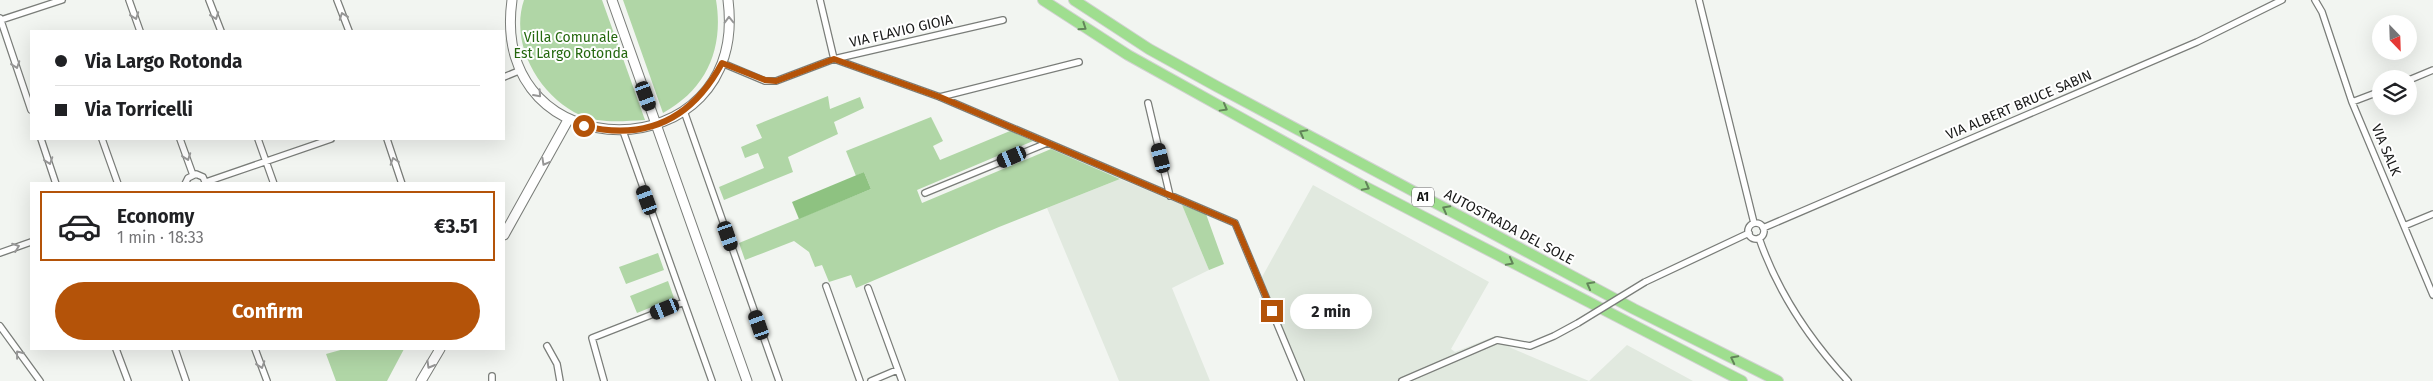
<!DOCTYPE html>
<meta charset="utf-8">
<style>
body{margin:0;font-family:"Fira Sans",sans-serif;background:#f2f2f2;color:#202124;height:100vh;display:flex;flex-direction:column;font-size:19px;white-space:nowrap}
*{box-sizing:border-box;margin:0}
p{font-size:16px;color:#757577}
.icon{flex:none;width:28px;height:28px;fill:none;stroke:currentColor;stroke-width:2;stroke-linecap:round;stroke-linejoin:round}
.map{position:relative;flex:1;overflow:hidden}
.panel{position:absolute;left:30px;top:182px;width:475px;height:168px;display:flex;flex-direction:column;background:#fff;border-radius:0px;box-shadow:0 5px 20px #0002}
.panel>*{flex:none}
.guide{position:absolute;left:30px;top:30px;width:475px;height:110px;border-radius:0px;box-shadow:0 5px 20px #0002;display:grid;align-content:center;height:110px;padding:0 25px;background:#fff}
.needle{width:32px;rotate:157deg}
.fabs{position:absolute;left:2372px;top:15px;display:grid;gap:10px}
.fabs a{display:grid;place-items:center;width:45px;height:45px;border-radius:50%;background:#fff;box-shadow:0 5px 20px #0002;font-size:25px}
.end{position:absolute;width:22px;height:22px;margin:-11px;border:6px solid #b45309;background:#fff;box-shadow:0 0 0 2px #fff}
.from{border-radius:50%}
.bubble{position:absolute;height:35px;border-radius:18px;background:#fff;box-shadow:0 5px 20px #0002;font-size:16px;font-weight:700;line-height:35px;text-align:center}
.car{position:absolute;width:15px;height:30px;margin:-15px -8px;border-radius:6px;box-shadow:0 0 4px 1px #0007;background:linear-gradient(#222 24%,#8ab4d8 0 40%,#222 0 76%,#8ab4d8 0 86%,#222 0)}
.guide b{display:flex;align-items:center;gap:18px;height:48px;font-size:19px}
.guide b+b{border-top:1px solid #e0e0e0}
.guide i{width:12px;height:12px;background:#202124}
ul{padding:9px 0 0;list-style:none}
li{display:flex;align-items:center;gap:15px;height:70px;margin:0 10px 8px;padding:0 15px;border:2px solid transparent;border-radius:0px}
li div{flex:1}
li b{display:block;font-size:19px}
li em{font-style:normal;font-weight:700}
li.on{border-color:#b45309}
li>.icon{width:45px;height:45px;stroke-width:1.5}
.button{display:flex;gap:10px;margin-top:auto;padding:10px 25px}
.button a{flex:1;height:58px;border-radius:30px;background:#b45309;color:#fff;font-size:20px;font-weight:700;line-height:58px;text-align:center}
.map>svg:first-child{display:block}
.built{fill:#e1e9df}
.green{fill:#b0d6a6}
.forest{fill:#8ec281}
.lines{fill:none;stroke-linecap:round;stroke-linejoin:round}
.street-casing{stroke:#7a7d79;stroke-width:8}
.secondary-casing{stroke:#7a7d79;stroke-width:11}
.highway-casing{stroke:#d1d1d1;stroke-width:12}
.street{stroke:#fff;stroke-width:5.5}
.secondary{stroke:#fff;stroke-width:9}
.highway{stroke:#9fde8f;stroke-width:10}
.street-bridge-casing{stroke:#7a7d79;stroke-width:8;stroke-linecap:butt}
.street-bridge{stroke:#fff;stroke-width:5.5}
.oneway{stroke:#979797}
.oneway2{stroke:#628559}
.route{stroke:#b45309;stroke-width:6}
.labels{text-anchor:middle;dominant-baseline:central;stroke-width:4;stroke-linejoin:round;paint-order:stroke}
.shield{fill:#fff;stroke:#5d5d5d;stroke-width:1}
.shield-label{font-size:12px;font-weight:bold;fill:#171817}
.street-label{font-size:14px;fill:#171817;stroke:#fff}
.park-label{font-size:14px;fill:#25680f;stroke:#fff}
</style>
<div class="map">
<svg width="2433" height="381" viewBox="0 0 2433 381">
<rect width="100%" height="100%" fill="#f2f5f1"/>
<path class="built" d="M1120 179 1182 205 1209 270 1172 288 1210 381H1119L1047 208Z
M1313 185 1489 282 1451 349 1455 352 1495 336 1511 348 1589 381H1297L1257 286Z
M1627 345 1693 381H1589Z"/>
<path class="green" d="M524 0H602L645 120C623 121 601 124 580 115 540 97 509 44 524 0Z
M623 0H716C724 48 707 89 663 113Z
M828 96 830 109 860 97 864 108 834 122 838 134 788 157 793 172 724 200 719 187 764 168 758 153 745 158 741 147 762 138 756 125Z
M931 117 943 141 933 146 940 160 1010 131 1033 141 917 190 922 203 1051 149 1120 179 999 227 856 288 851 275 829 282 822 265 815 267 809 252 794 241 745 260 739 243 871 189 864 172 856 176 846 151Z
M1182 205 1206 214 1224 264 1209 270Z
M658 253 664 270 626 284 619 267Z
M668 281 674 298 637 313 630 296Z
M344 349H404L387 381H336L326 354Z"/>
<path class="forest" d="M864 172 871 189 799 219 792 202Z"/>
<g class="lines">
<g class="street-casing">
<path id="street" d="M129 0 140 31
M209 0 221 31
M337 0 349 31
M820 0 834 59 940 97 1235 223 1301 381
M1699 0 1754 223
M2315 0 2322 12 2352 102 2433 295
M0 18 31 110
M1 20 62 0
M722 63 765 81H776L834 59 1003 20
M504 77 521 70
M2409 80 2433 70
M940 97 1079 62
M2352 102 2381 91
M1148 103 1170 196
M684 111 779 381
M623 131 712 381
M41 139 56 184
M102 139 118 184
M180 139 193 175
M258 139 274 184
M387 139 402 184
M206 182 331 139
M185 184 188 178 196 174 203 177 206 184
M925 193 1047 143
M1748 231a8 8 0 1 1 16 0a8 8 0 1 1-16 0Z
M2404 226 2433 214
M1763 228 2197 42 2282 0
M1759 238C1778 293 1809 339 1848 381
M0 253 31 242
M1645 282 1749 233
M826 286 860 381
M868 288 902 381
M0 326 40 381
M547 346 557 364 560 381
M116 349 128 381
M175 349 186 381
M255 349 267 381
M492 376V381
M604 381 592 338 684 302
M871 381 897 370
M1402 381 1497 340 1530 346 1554 336 1578 323"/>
</g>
<g class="secondary-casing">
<path id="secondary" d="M512 0C488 173 750 173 728 0
M612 0 747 381
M504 235 568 120
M421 381 440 349"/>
</g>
<g class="highway-casing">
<path id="highway" d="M1043 0 1128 55 1362 185 1742 381
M1074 0 1149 49 1216 86 1634 309 1778 381"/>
</g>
<use href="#street" class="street"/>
<use href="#secondary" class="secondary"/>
<use href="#highway" class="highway"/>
<g class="street-bridge-casing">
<path id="street-bridge" d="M1578 323 1645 282"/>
</g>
<use href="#street-bridge" class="street-bridge"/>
</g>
<defs><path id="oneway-chevron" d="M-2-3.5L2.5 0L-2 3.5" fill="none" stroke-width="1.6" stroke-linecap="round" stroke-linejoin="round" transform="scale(1.25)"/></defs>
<g class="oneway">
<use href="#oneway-chevron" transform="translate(135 16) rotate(70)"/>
<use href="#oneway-chevron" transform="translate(215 16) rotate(70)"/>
<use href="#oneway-chevron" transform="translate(343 16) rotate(-110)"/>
<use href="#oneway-chevron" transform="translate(729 20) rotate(-91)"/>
<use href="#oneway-chevron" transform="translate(16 65) rotate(71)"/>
<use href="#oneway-chevron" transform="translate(538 94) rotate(48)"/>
<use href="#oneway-chevron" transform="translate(187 157) rotate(70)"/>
<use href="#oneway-chevron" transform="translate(49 161) rotate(71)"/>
<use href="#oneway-chevron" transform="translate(394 161) rotate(-108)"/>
<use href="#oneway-chevron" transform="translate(545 162) rotate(119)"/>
<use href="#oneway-chevron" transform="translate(16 247) rotate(-20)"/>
<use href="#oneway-chevron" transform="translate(19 354) rotate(-128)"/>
<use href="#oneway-chevron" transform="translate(261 365) rotate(71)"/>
<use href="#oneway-chevron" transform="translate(430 365) rotate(120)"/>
</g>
<g class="oneway2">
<use href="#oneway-chevron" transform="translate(1083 27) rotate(34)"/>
<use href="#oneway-chevron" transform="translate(1224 108) rotate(29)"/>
<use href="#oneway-chevron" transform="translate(1303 133) rotate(-152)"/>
<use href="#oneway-chevron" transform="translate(1366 187) rotate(28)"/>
<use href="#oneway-chevron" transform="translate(1446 209) rotate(-152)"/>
<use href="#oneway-chevron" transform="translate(1510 262) rotate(28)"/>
<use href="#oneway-chevron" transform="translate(1590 285) rotate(-152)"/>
<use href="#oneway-chevron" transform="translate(1734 359) rotate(-153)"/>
</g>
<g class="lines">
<path class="route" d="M584 126C646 141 692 119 722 63L765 80 776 81 834 59 940 97 1235 223 1272 311"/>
</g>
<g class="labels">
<rect class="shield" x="1412" y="187.5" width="22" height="19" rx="4"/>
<g class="shield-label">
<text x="1423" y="197">A1</text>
</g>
<g class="street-label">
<text transform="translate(901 31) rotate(-13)">VIA FLAVIO GIOIA</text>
<text transform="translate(2019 105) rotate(-23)">VIA ALBERT BRUCE SABIN</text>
<text transform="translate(2386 150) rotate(67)">VIA SALK</text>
<text transform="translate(1509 227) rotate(28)">AUTOSTRADA DEL SOLE</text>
</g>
<g class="park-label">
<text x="571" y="37">Villa Comunale<tspan x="571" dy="16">Est Largo Rotonda</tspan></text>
</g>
</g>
</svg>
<div class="fabs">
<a><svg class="needle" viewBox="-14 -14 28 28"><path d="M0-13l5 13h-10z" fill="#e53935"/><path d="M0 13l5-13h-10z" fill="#757577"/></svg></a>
<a><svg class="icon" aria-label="layers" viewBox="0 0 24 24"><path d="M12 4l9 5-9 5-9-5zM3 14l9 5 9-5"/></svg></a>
</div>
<i class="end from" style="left:584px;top:126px"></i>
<i class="end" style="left:1272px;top:311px"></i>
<div class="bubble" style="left:1290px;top:294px;width:82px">2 min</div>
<i class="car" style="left:646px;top:96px;rotate:160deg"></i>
<i class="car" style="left:1012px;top:157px;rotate:247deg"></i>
<i class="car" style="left:1161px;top:158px;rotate:346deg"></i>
<i class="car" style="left:647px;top:200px;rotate:340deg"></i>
<i class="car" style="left:728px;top:236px;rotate:161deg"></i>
<i class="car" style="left:665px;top:309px;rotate:248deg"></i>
<i class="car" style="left:759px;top:325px;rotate:341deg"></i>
<div class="guide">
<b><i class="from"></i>Via Largo Rotonda</b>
<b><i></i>Via Torricelli</b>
</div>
<section class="panel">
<ul>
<li class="on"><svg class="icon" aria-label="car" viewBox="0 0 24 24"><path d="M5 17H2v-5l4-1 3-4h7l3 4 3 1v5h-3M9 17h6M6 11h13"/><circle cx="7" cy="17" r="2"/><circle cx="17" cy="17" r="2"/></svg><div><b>Economy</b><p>1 min · 18:33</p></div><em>€3.51</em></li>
</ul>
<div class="button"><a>Confirm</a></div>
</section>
</div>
